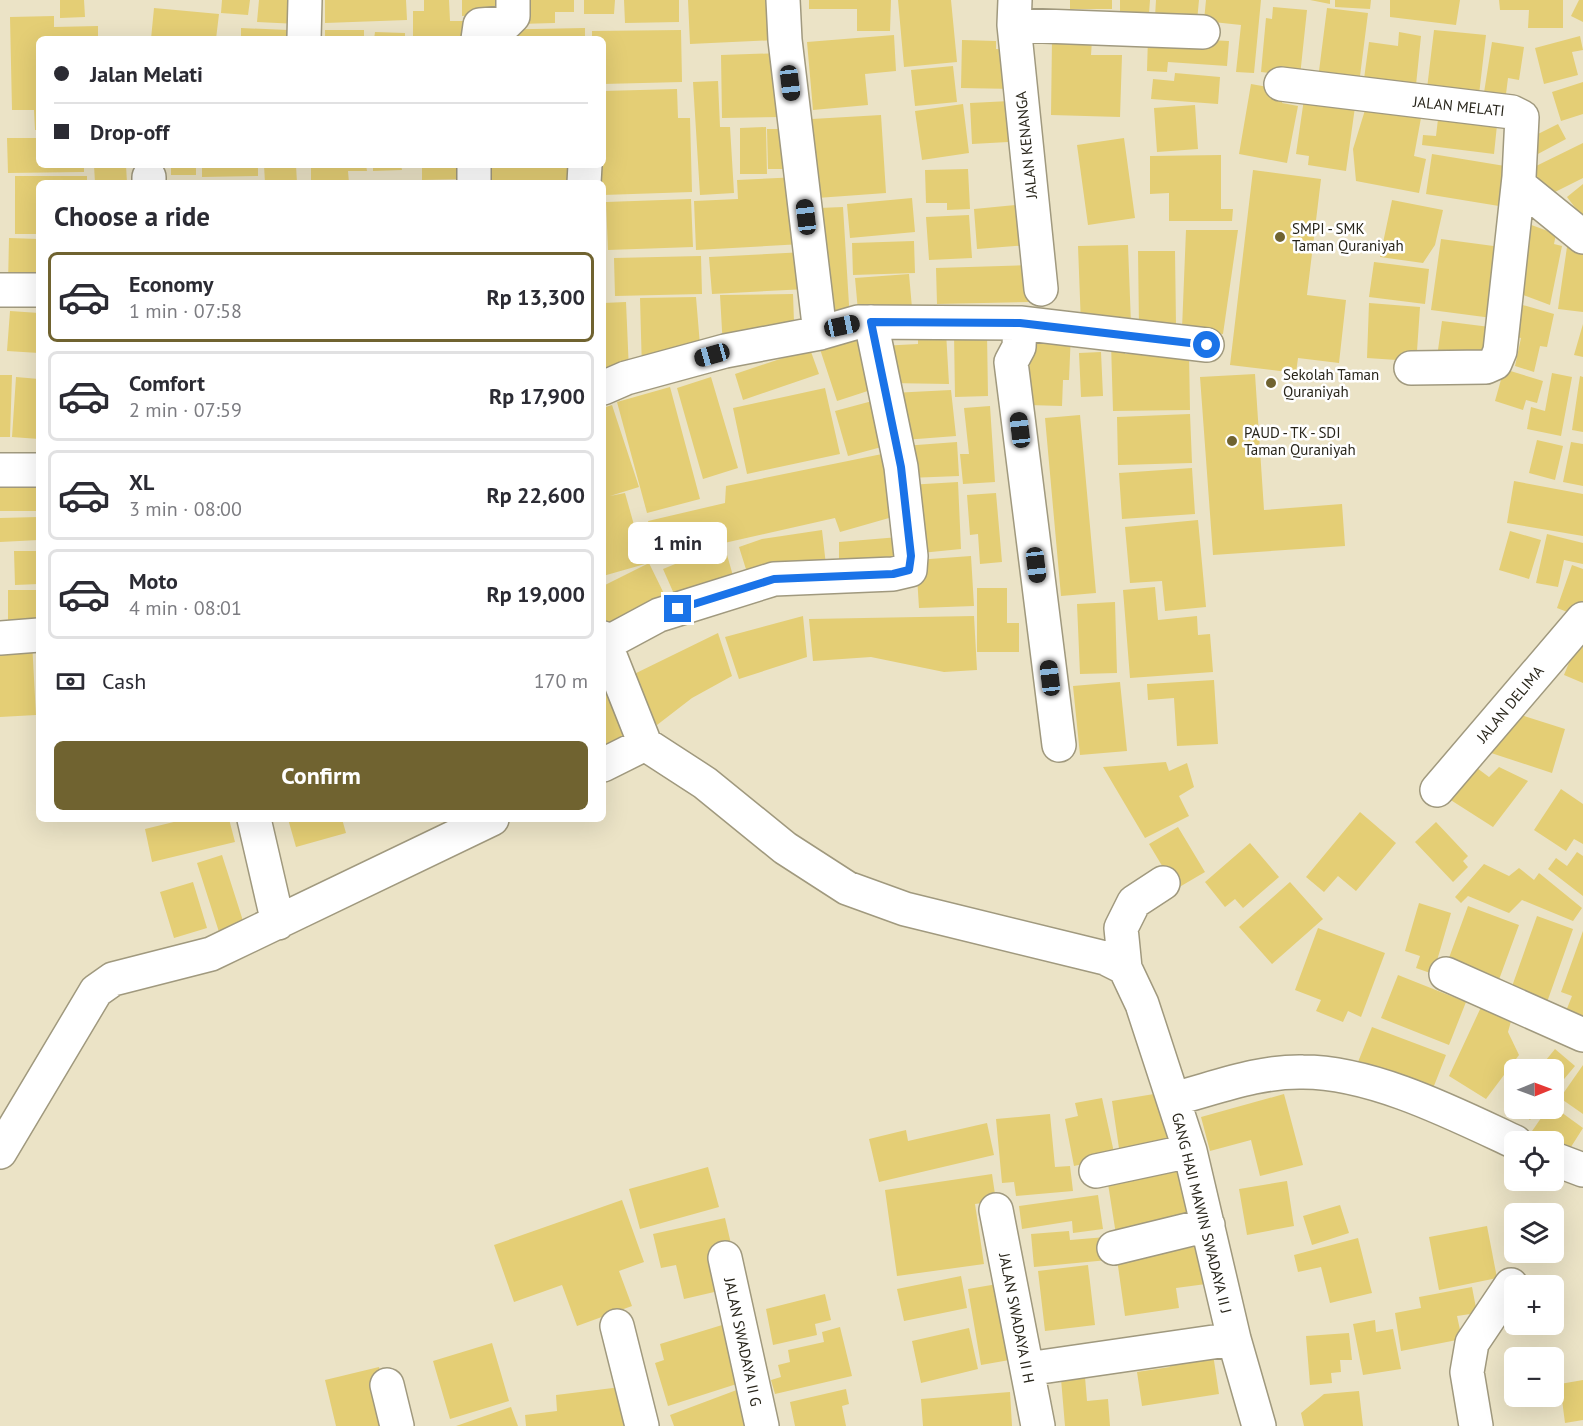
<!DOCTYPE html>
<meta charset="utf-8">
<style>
body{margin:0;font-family:"PT Sans",sans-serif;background:#f7f7f7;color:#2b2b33;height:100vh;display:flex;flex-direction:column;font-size:22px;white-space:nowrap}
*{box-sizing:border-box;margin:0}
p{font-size:20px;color:#7c7c81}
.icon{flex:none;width:33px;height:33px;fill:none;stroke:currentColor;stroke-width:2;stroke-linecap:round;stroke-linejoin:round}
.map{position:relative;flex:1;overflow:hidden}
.side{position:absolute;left:36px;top:180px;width:570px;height:642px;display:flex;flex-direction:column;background:#fff;border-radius:9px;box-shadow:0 6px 24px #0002}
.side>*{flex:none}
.hud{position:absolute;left:36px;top:36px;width:570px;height:132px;border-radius:9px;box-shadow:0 6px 24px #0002;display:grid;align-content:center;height:132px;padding:0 18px;background:#fff}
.needle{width:39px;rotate:89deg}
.buttons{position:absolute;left:1504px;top:1059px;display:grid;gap:12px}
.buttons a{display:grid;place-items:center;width:60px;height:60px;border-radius:9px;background:#fff;box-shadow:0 6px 24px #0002;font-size:30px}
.end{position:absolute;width:27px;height:27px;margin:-14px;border:8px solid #1a73e8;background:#fff;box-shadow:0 0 0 3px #fff}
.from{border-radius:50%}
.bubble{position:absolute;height:42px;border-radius:9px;background:#fff;box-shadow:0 6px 24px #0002;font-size:20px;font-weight:600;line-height:42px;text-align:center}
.car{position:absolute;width:18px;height:36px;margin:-18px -9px;border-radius:8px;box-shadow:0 0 4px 2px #0007;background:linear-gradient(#222 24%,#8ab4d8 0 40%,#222 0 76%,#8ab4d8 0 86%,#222 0)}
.hud b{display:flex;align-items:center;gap:21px;height:57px;font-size:22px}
.hud b+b{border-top:2px solid #e1e1e2}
.hud i{width:15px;height:15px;background:#2b2b33}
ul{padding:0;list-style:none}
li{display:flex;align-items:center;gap:18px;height:90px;margin:0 12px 9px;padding:0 6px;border:3px solid #e1e1e2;border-radius:9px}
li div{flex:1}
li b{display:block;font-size:22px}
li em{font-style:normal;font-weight:600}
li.current{border-color:#706330}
li>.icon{width:54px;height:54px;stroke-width:1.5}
h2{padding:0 18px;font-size:27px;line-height:72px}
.pay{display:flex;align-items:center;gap:15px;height:66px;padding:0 18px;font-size:22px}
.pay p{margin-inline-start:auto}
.action{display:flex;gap:12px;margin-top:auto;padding:12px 18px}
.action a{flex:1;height:69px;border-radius:9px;background:#706330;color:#fff;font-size:24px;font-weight:600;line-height:69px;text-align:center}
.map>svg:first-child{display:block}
.building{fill:#e4ce75}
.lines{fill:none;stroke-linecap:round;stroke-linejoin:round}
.minor-casing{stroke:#a0997e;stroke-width:36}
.minor{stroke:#fff;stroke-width:33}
.route{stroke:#1a73e8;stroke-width:8}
.poi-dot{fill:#706330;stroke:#fff;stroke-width:2}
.labels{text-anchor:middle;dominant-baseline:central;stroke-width:5;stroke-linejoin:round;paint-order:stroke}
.street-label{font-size:15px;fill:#28251a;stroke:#fff}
.poi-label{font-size:15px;fill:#28251a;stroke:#fff;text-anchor:start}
</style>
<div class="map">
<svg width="1583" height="1426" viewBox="0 0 1583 1426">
<rect width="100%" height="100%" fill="#ebe3c6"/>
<path class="building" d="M60 0H84L85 17 60 18Z
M222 0H250L248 15 221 13Z
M259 0H299L298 24 257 22Z
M325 0H406L407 20 325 23Z
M424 0H449L450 21H474V39H413V11H424Z
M462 0H508V14L462 16Z
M519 0H574V12H555V23L519 24Z
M584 0H615L614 14H584Z
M624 0H679V22L625 23Z
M688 0H775L777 40 690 44Z
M809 0H891L890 31H857V9H809Z
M898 0H951L957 62 904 67Z
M1070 0H1112V9H1070Z
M1120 0H1150L1149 14 1120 13Z
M1156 0H1199L1197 21 1155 17Z
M1206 0H1261L1254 73 1236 72 1241 25 1204 21Z
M1310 0H1330V4Z
M1335 0H1371L1370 9 1335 7Z
M1390 0H1460L1456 25 1390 17Z
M1499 0H1563V28H1528L1529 10H1500Z
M1579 0H1583V22L1571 16Z
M1273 7 1307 10 1300 76 1261 72 1266 18 1272 19Z
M154 8 219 14 216 39H151Z
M1327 8 1368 13 1359 84 1318 79Z
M54 16V27L98 26V39H39V130H35L34 110H12L10 17Z
M241 28 288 30V39H241Z
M585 28V39H480L479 30Z
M325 30H364V39H325Z
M681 30 682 82 603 84V39H592V31Z
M1434 30 1486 35 1478 103 1426 97Z
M375 32 405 33V39H374Z
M1399 32 1421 36 1416 85 1364 79 1369 42 1398 46Z
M894 35 896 71 865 74 868 105 813 110 807 42Z
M1580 36 1583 50 1572 52 1578 75 1544 84 1535 48Z
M1148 37 1229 41 1227 66 1168 62 1167 72 1147 71Z
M962 40 996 41V49L1015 50V89L961 88Z
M1052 40H1092L1091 55H1122L1120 117 1051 115Z
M1492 42 1524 47 1519 80 1508 78 1505 102 1483 99Z
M783 53 784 117 722 118 721 55Z
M953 66 957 102 915 106 911 70Z
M1175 73 1220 77 1218 104 1151 99 1153 79 1174 81Z
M718 81 720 127H730L734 193 700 195 693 82Z
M1583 82V114L1561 121 1552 92Z
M1251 84 1284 90 1282 103 1298 106 1287 163 1239 154Z
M677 89 678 118H690L692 192 603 195V183H597L596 165H603V91Z
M1304 99 1355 107 1346 171 1308 165 1309 156 1296 154Z
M1010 101 1021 136H1008V142L972 144 970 103Z
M963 104 969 153 922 160 915 111Z
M1195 105 1198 149 1157 152 1154 108Z
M1365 110 1421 118 1414 156 1426 159 1419 193 1356 181 1353 149Z
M881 115 886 193 817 198 812 119Z
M1438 119 1497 125 1494 154 1422 145 1423 135 1436 136Z
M1558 124 1566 139 1536 155 1528 139Z
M766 127 767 174H740V128Z
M767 129H795L796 169H768Z
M7 138H39V165H84V172L8 173Z
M1124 138 1135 218 1088 225 1077 145Z
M1583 143V178L1553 193 1551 189 1544 192 1532 168Z
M1432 154 1511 167 1505 207 1426 194Z
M1221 155V209H1233L1232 221H1169V193L1150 194V156Z
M94 165H126L127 183H95Z
M171 165H196V175H171Z
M202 165H258V176L202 177Z
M264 165H296L297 183H265Z
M311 165H366L367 171H348L349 183H311Z
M373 165H401L402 170 373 171Z
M422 165H465L466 179 422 180Z
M486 165H580L579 183H486Z
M968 169 970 209 947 210V203H926L925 170Z
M1253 170 1321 179 1307 295 1346 300 1339 363 1298 358 1296 373 1230 365Z
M15 176H87V183H39V234H15Z
M799 177 802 244 696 250 694 201 738 199 737 180Z
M1583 184V218L1567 197Z
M912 198 915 232 850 238 847 204Z
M691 199 693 247 608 250 606 202Z
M1392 200 1443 210 1435 245 1423 263 1380 257Z
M1026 204 1029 245 977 249 974 209Z
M843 207 850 321 825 322 819 208Z
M969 215 972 258 929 260 926 217Z
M1526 223 1556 234 1554 244 1562 246 1550 305 1521 294 1526 272 1516 270Z
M1186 230H1238L1223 334 1182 329Z
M9 238 39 239V285L8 284Z
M1441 239 1501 247 1492 318 1431 310Z
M1568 240 1583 242V312L1558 309Z
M914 241 915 273 853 275 852 243Z
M1128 245 1131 324 1081 325 1078 246Z
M1138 251H1175L1176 325 1139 326Z
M805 252 807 289 712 294 709 257Z
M701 256 702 294 615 296 614 258Z
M1374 262 1429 269 1425 304 1369 297Z
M1030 265 1031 302 937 304 936 268Z
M909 274 912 308 858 311 855 278Z
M793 294 794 322 723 348 720 295Z
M696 297 701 357 642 371 640 298Z
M626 302 629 371 603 372V303Z
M1369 303 1420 307 1417 351 1426 352 1427 362 1367 358Z
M1516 303 1554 314 1547 347 1540 346 1534 372 1515 366 1521 338 1509 335Z
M10 311 39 313V353L7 351Z
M1442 321 1490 327 1486 355 1438 350Z
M1583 324V357L1574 355Z
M855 325 877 388 837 401 816 337Z
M1031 331 1071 332 1069 380H1063L1062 406 1028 405Z
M946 332 949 384 889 383 880 346 918 344V333Z
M954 333H987L988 396 955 397Z
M1111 343H1125V354L1189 353 1190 410 1113 411Z
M810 349 819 374 743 400 735 374Z
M1101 352 1103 396 1081 397 1079 353Z
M1504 369 1543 381 1537 403 1526 400 1523 410 1495 401Z
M1552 373 1572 377 1561 436 1527 429 1531 407 1545 411Z
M1255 374 1264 510 1342 504 1345 546 1213 555 1200 377Z
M0 375H12L10 437H0Z
M1580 376 1583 377V432L1572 430Z
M16 377 39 379V439L12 437Z
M711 377 738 468 703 479 677 388Z
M670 387 700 499 647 513 617 402Z
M825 388 840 454 747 474 733 408Z
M951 390 956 436 904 440 892 393Z
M876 400 889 445 848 456 835 411Z
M612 405 639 487 610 496 625 493 645 564 603 576V408Z
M990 406 995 482 963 484 960 454H969L964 408Z
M1190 414 1192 463 1118 465 1117 417Z
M1080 415 1096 593 1061 596 1045 418Z
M1537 440 1563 446 1555 480 1529 473Z
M957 442 959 476 908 478 903 446Z
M1571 442 1583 444V486L1563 482Z
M887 453 896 516 840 532 835 518 658 558 648 521 725 503 726 486Z
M1192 468 1195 514 1122 519 1119 473Z
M0 472H39V511H0Z
M1514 481 1583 494V536L1507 523Z
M958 482 961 549 921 553 908 485Z
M996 493 1002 562 980 564 978 534 970 535 967 495Z
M39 517V540L0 542V518Z
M1198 520 1206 607 1165 611 1162 581 1130 583 1125 527Z
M822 530 827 574 750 582 739 547 762 539Z
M1510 531 1541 540 1529 579 1499 570Z
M1547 534 1583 543V564L1564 560 1558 587 1536 583Z
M899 537 902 565 839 569V542Z
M724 544 735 583 678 603 663 569Z
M14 551H39V584L15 585Z
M971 556 974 606 919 608 916 560Z
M649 563 670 606 612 635 603 618V586Z
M1572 565 1583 569V618L1557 608Z
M1155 587 1158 620 1197 616 1198 635 1210 634 1213 672 1130 678 1123 590Z
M977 588H1007V623H1019V652H977Z
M8 590H39V624H8Z
M1115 602 1117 673 1080 674 1077 604Z
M803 616 807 657 739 679 725 637Z
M974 616 977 670 944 672 871 657 813 661 809 619Z
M718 633 732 676 692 698 657 725 628 677Z
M32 642 36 715 0 717V644Z
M1577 643 1583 645V683L1564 675Z
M603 674 635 733 603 747Z
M1214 680 1218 744 1177 746 1174 698 1148 700 1147 684Z
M1120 682 1127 751 1080 755 1073 686Z
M1515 713 1565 729 1552 773 1482 750Z
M1166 762 1169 771 1187 763 1194 787 1179 796 1189 816 1145 838 1103 767Z
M1473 765 1489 777 1499 767 1528 781 1493 827 1446 797Z
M1561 789 1583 804V844L1574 839 1566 851 1534 830Z
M1360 812 1396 843 1356 891 1338 876 1324 892 1306 877Z
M186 819H229L235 842 152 862 145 829Z
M288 819H342L346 833 296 847Z
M1436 822 1468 856 1463 861 1468 867 1453 882 1415 842Z
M1178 827 1205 872 1176 889 1149 844Z
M1250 843 1279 877 1243 908 1235 899 1225 907 1205 882Z
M1577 852 1583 856V896L1548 869 1556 858 1567 866Z
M222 855 244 924 219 932 197 863Z
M1484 864 1509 876 1519 868 1534 880 1539 873 1582 908 1573 921 1522 900 1509 913 1468 896 1461 903 1455 897Z
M193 882 207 928 174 938 160 892Z
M1290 882 1323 919 1272 964 1239 927Z
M1419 903 1451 913 1433 974 1416 968 1420 956 1405 951Z
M1468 906 1519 925 1497 985 1446 966Z
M1537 916 1573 929 1546 1005 1510 992Z
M1318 928 1385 953 1361 1017 1348 1011 1343 1022 1316 1011 1321 1000 1295 990Z
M1583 931V1017L1566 1011 1572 996 1561 992Z
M1398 975 1466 1002 1449 1045 1381 1018Z
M1482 1005 1513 1014 1508 1032 1519 1055 1486 1099 1449 1076Z
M1372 1027 1446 1055 1432 1091 1358 1062Z
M1555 1049 1575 1066 1554 1091V1070H1538Z
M1583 1065V1114L1560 1098Z
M1160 1093 1169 1147 1120 1155 1112 1101Z
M1284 1094 1303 1165 1260 1176 1251 1140 1210 1151 1201 1117Z
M1102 1098 1115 1157 1074 1166 1065 1119 1078 1116 1075 1103Z
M1554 1107 1583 1128 1564 1158 1554 1151V1142H1541L1530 1134 1548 1108Z
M1516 1108H1539L1530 1120Z
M1050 1114 1055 1167 1070 1166 1073 1191 1016 1196 1014 1182 1002 1183 996 1119Z
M987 1123 994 1155 879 1182 869 1139 906 1130 908 1141Z
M1184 1158 1193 1215 1117 1241 1106 1171Z
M708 1167 719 1207 640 1229 629 1189Z
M992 1174 996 1201 975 1204 984 1264 897 1276 885 1190Z
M1287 1181 1294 1226 1247 1235 1239 1189Z
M1098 1195 1103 1229 1073 1233 1072 1221 1022 1229 1019 1206Z
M622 1200 644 1262 619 1271 632 1306 577 1326 562 1285 514 1302 494 1245Z
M1340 1205 1349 1233 1312 1245 1303 1216Z
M725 1218 732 1248 723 1290 684 1299 676 1265 661 1268 653 1234Z
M1487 1226 1497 1278 1439 1290 1429 1237Z
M1069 1231 1070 1240 1106 1237 1108 1260 1034 1267 1031 1234Z
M1358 1238 1372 1293 1330 1303 1321 1267 1298 1272 1294 1255Z
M1200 1246 1206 1284 1176 1288 1179 1308 1125 1316 1117 1259Z
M1088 1265 1095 1325 1045 1331 1038 1271Z
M961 1276 967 1308 904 1321 897 1289Z
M1009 1282 1021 1358 981 1365 968 1289Z
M1472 1287 1477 1313 1457 1316 1462 1339 1401 1351 1395 1313 1421 1308 1419 1297Z
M825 1294 831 1320 815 1324 817 1335 773 1345 766 1309Z
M1375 1320 1376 1332 1393 1329 1401 1369 1363 1375 1353 1324Z
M732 1322 749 1380 668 1406 655 1363 664 1360 660 1344Z
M840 1327 852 1376 775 1394 771 1380 781 1377 778 1365 790 1362 788 1350 824 1342 822 1332Z
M969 1328 978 1369 921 1383 912 1341Z
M1349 1333 1352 1360H1340L1341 1372 1331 1373 1332 1383 1310 1385 1306 1336Z
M492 1343 509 1401 450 1419 433 1361Z
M1213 1354 1219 1394 1142 1406 1137 1372 1170 1367 1168 1360Z
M379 1367 394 1426H336L325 1380Z
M1085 1377 1087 1401 1108 1399 1110 1426H1065L1061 1379Z
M1583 1380V1420L1565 1423 1560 1384Z
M621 1387 634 1426H526L525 1415 557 1411 556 1395Z
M742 1388 755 1426H674L670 1415Z
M846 1389 849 1404 842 1406 846 1426H795L790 1402Z
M1359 1391 1363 1426H1304L1301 1413 1324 1394Z
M1010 1392 1012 1426H923L921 1399Z
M511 1407 518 1426H456Z"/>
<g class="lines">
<g class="minor-casing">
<path id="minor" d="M783 0 785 40 820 333
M1015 0 1014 25 1041 289
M1014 25 1203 32
M304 39 305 0
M478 39 480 25 506 23 513 16V0
M1281 84 1512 112 1522 117 1519 177 1500 351 1495 363 1486 367 1411 368
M149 183V177
M474 183V165
M584 183 585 165
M1519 185 1583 237
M0 290H39
M1020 323 1019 347 1011 362 1059 745
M603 388 626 378 725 351 820 333 858 322 1020 323 1207 345
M0 470H39
M0 638 39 635
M603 638 645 744
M605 644 659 615 774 579 893 574 910 570 911 556 901 467 871 322
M603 765 645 744 705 783 785 848 847 888 905 909 1105 958 1125 968
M1437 790 1583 619
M254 819 278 923
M1163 883 1134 902 1121 928 1125 968 1142 1004 1190 1151 1234 1339 1259 1426
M1446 974 1583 1035
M1173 1099C1216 1088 1258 1071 1303 1072 1372 1072 1453 1113 1515 1142
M0 1152 96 991 113 979 211 954 492 819
M1554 1159 1583 1170
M1096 1171 1190 1151
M996 1210 1038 1426
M1114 1248 1208 1225
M725 1258 762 1426
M617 1326 642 1426
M1027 1369 1234 1339
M387 1385 397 1426
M1476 1426 1467 1372 1472 1343 1511 1285"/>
</g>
<use href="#minor" class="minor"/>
</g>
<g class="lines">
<path class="route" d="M678 609 774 579 893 574 909 570 911 556 901 467 871 322 1020 323 1207 345"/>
</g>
<g class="poi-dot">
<circle cx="1280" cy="237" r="6"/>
<circle cx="1271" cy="383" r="6"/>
<circle cx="1232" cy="441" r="6"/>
</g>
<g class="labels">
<g class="street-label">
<text transform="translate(1459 106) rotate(6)">JALAN MELATI</text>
<text transform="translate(1026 145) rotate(-96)">JALAN KENANGA</text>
<text transform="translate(1510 704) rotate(-50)">JALAN DELIMA</text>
<text transform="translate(1202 1213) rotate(76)">GANG HAJI MAWIN SWADAYA II J</text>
<text transform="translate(1017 1318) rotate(79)">JALAN SWADAYA II H</text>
<text transform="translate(743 1342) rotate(78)">JALAN SWADAYA II G</text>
</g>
<g class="poi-label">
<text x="1292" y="228">SMPI - SMK<tspan x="1292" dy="17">Taman Quraniyah</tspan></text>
<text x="1283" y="374">Sekolah Taman<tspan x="1283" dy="17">Quraniyah</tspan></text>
<text x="1244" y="432">PAUD - TK - SDI<tspan x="1244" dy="17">Taman Quraniyah</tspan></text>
</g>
</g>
</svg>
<div class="buttons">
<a><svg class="needle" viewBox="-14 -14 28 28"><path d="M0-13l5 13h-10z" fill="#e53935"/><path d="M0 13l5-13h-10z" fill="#7c7c81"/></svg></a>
<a><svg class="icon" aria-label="locate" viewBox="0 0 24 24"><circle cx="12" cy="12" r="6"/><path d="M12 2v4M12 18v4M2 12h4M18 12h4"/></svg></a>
<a><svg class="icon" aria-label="layers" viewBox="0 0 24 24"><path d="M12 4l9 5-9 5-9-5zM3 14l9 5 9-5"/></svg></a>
<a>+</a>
<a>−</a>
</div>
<i class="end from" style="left:1207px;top:345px"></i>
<i class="end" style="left:678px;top:609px"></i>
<div class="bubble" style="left:628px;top:522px;width:99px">1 min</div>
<i class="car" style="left:790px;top:83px;rotate:173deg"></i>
<i class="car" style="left:806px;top:217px;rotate:353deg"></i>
<i class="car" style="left:842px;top:326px;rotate:78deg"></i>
<i class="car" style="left:712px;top:355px;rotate:254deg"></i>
<i class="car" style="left:1020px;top:430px;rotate:353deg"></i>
<i class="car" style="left:1036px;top:565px;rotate:173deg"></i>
<i class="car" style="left:1050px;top:678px;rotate:353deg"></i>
<div class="hud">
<b><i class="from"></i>Jalan Melati</b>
<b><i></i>Drop-off</b>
</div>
<section class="side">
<h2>Choose a ride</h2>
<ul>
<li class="current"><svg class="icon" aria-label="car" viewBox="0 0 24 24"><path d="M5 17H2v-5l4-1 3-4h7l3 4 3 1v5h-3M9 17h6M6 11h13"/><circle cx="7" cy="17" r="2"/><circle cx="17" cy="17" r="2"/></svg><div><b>Economy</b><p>1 min · 07:58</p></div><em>Rp 13,300</em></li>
<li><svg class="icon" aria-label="car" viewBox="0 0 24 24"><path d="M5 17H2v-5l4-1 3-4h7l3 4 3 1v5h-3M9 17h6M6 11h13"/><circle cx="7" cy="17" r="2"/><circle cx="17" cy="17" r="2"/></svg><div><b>Comfort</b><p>2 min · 07:59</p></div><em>Rp 17,900</em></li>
<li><svg class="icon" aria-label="car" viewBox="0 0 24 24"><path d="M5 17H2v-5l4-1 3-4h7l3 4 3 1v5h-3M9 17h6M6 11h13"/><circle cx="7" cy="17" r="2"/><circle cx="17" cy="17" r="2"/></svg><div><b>XL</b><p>3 min · 08:00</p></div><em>Rp 22,600</em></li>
<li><svg class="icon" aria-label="car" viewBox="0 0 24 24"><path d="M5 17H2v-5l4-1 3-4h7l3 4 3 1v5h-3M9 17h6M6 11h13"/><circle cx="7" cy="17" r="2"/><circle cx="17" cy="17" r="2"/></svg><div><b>Moto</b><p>4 min · 08:01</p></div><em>Rp 19,000</em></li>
</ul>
<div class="pay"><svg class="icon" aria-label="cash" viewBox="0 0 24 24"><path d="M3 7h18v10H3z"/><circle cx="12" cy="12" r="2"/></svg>Cash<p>170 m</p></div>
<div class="action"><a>Confirm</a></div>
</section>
</div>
